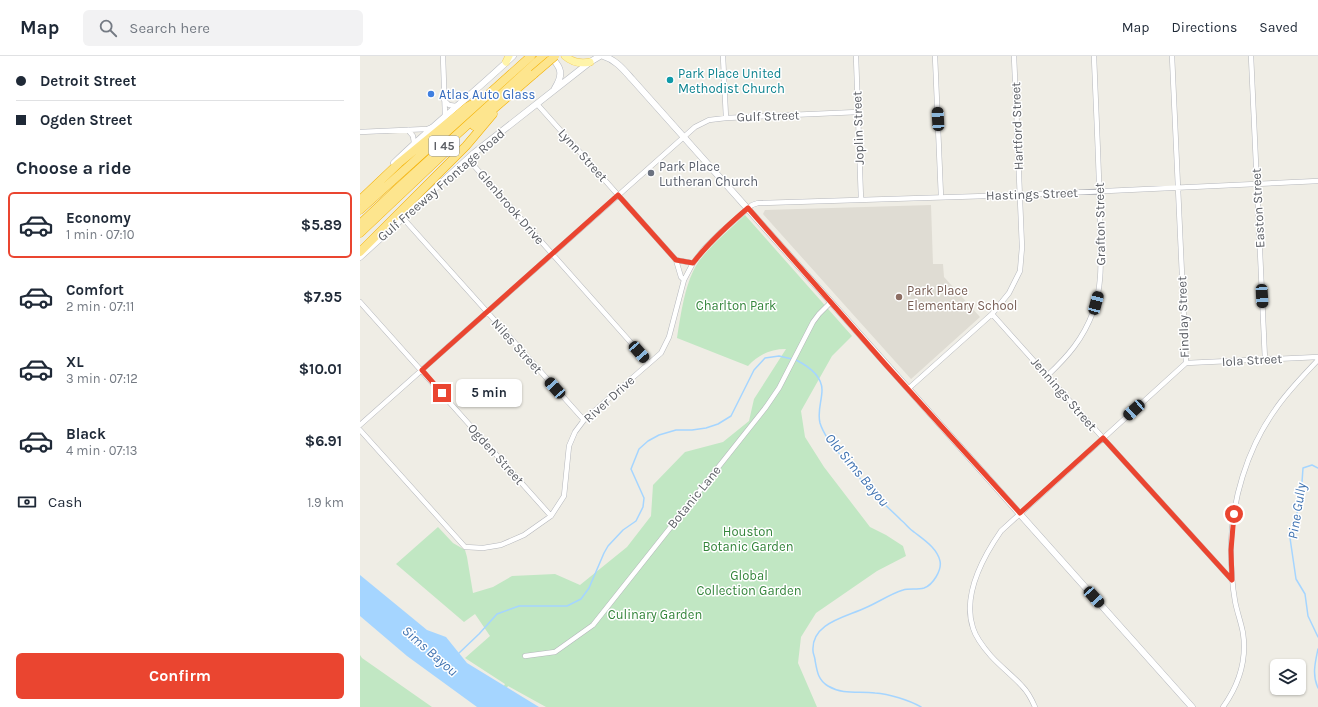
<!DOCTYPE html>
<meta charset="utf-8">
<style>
body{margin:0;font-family:Karla,sans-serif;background:#f2f2f3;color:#1f2937;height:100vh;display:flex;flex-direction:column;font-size:15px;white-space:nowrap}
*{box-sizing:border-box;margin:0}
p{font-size:13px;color:#747a83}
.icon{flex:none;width:22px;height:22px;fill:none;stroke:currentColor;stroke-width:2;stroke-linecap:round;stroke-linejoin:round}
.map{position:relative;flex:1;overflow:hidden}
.panel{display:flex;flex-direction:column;background:#fff;width:360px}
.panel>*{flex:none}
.top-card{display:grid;align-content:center;height:88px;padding:0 16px;background:#fff}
.buttons{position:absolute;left:910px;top:603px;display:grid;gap:8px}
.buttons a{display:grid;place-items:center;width:36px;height:36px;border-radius:6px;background:#fff;box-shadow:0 1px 3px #0004;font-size:20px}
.end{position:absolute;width:18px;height:18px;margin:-9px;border:5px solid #ea4530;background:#fff;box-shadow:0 0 0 2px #fff}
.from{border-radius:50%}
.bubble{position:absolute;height:28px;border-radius:6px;background:#fff;box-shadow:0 1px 3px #0004;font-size:13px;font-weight:700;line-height:28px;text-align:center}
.car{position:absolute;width:12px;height:24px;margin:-12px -6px;border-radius:5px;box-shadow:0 0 3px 1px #0007;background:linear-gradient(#222 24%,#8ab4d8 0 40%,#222 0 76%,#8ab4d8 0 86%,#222 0)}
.top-card b{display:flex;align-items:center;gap:14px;height:38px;font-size:15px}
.top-card b+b{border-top:1px solid #e0e1e3}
.top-card i{width:10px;height:10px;background:#1f2937}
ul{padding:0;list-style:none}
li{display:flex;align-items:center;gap:12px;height:66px;margin:0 8px 6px;padding:0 8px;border:2px solid transparent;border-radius:6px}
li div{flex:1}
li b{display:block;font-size:15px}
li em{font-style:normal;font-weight:700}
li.current{border-color:#ea4530}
li>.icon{width:36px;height:36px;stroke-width:1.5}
h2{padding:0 16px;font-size:18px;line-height:48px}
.pay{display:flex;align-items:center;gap:10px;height:44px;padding:0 16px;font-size:15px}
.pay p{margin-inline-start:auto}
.button{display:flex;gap:8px;margin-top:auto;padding:8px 16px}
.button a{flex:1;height:46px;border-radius:6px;background:#ea4530;color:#fff;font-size:16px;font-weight:700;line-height:46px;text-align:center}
header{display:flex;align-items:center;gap:24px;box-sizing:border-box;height:56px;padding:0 20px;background:#fff;border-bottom:1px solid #e0e1e3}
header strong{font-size:19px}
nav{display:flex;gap:22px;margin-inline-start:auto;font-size:14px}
.search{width:280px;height:36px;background:#f2f2f3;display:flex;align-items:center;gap:10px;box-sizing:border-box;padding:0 14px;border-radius:6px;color:#747a83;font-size:15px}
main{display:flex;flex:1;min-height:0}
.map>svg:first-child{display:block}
.education{fill:#dfdcd3}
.green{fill:#c1e7c3}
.water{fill:#a5d5ff}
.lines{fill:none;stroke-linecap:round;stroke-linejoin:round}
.stream{stroke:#a5d5ff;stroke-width:1.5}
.street-casing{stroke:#b5b7bc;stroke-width:5.5}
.secondary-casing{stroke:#b6b9bf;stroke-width:7}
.primary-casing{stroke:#f2cd5b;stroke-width:8}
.highway-casing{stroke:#f4b000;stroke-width:9}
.street{stroke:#fff;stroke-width:4.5}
.secondary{stroke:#fff;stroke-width:6}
.primary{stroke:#fff4aa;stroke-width:7}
.highway{stroke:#fde58e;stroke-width:8}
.highway-bridge-casing{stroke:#f4b000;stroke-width:9;stroke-linecap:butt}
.highway-bridge{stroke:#fde58e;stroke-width:8}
.route{stroke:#ea4530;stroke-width:5}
.culture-dot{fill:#0f9aa8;stroke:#fff;stroke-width:1.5}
.shop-dot{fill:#3f7fe0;stroke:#fff;stroke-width:1.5}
.worship-dot{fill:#6b7280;stroke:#fff;stroke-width:1.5}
.education-dot{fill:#8d6e63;stroke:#fff;stroke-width:1.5}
.labels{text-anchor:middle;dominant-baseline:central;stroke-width:3;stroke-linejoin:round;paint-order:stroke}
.shield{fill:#fff;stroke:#8e9094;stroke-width:1}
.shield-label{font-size:12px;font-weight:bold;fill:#5d6066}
.culture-label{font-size:13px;fill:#0d838f;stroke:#fff;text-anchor:start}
.shop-label{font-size:13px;fill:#366cbe;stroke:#fff;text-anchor:start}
.street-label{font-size:13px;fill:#5d6066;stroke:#fff}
.worship-label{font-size:13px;fill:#5b616d;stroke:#fff;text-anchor:start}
.education-label{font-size:13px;fill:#785e54;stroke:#fff;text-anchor:start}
.park-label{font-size:13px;fill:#34853b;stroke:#fff}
.water-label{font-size:14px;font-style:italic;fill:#4174b2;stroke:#fff}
</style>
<header>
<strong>Map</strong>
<div class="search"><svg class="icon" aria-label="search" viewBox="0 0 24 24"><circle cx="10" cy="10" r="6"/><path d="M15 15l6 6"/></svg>Search here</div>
<nav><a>Map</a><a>Directions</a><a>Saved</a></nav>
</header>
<main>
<section class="panel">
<div class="top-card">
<b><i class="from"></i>Detroit Street</b>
<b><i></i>Ogden Street</b>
</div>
<h2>Choose a ride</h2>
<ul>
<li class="current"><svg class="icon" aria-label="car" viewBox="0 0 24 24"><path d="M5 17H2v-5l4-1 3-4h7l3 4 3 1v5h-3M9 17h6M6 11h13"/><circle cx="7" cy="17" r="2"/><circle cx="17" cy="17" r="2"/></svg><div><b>Economy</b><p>1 min · 07:10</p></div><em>$5.89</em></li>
<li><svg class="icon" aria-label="car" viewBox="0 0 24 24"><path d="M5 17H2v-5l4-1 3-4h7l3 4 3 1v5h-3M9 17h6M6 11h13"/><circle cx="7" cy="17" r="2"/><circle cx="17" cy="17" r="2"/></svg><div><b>Comfort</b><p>2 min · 07:11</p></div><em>$7.95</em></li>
<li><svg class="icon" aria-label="car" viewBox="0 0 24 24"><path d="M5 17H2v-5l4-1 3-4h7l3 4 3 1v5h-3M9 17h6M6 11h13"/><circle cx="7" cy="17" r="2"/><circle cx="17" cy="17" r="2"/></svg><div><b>XL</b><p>3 min · 07:12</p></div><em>$10.01</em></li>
<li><svg class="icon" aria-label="car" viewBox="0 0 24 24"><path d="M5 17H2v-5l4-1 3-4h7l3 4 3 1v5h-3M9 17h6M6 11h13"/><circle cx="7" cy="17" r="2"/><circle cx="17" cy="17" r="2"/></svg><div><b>Black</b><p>4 min · 07:13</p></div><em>$6.91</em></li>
</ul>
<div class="pay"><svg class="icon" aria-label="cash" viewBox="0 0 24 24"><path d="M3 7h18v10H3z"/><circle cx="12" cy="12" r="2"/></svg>Cash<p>1.9 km</p></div>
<div class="button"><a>Confirm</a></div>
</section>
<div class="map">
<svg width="958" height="651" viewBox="0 0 958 651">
<rect width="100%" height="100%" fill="#efede5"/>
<path class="education" d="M571 149 573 208H583L584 221 620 261 551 323 403 158 405 154Z"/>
<path class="green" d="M385 159 492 280 472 300 441 355 445 381 464 411 510 471 526 479 543 490 546 500 517 515 456 557 441 581 438 607 457 651H186L148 630 135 651H131L145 628 105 602 130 580 115 558 104 566 36 508 78 471 93 487 105 494 107 501 113 537 133 531 152 520 195 518 220 529 267 491 291 460 293 429 325 396 363 386 389 365 394 343 426 293C410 293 398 299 388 310L317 282C321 258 325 225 339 205 352 188 369 174 385 159Z
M0 599 2 602 72 651H0Z"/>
<path class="water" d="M0 519 67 574 86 581 107 607 179 651H117L47 600 0 560Z"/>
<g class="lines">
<path class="stream" d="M436 304C448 310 462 319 462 334 462 345 457 355 460 367 464 380 474 392 483 402 494 415 505 429 517 441 525 449 533 456 541 464 546 468 549 473 554 476 564 484 577 492 580 505 582 514 573 529 564 532 557 534 549 532 543 534 530 538 517 547 505 552 486 561 451 567 453 595 453 598 455 601 455 604 457 615 458 624 468 630 483 639 499 635 515 637 529 638 549 644 561 651
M958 412 952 409 943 412 941 440 936 462 930 482 936 523 945 538 948 560 958 581
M958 593C955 607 952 619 958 632
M98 598 119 578 137 558 159 550H207L221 543 229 532 244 497 248 490 263 474 276 465 283 451 284 442 271 413 279 393 288 385 299 379 316 374H332L346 372 358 368 371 360 394 314 405 302 419 300 432 303"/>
<g class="street-casing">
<path id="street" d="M83 0 85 60
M363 0 366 62
M496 0 501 144
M575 0 581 141
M891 0 905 304
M84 44 89 49 96 50
M177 48 316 204 321 221 324 224
M48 74 53 80 54 87
M0 76 67 73 72 71
M108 103 289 307
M42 161 224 364
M316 204 333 207
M0 246 191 460
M632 258 743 382 872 524
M826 307 958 301
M688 319C708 300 723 283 733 256 744 227 740 194 740 163 739 109 736 54 734 0
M548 333 632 258 649 237 660 215 662 191 654 0
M0 369 335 71 349 64 366 62 498 56
M0 374 105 491 123 492 141 489 164 479 191 460 204 440 209 390 215 376 224 364 301 297 309 281 324 224 333 207 344 193 362 175 392 149 398 147 660 139 958 125
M165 600 195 596 233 569 406 351 419 332 453 266 459 258 471 246
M675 651C672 644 668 636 662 630 653 620 641 611 631 600 624 592 616 582 613 572 602 539 623 501 641 475L826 307 812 0
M863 651C878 630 887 604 883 577 881 566 877 556 875 545 872 528 871 511 871 494 871 446 887 393 915 354 927 336 943 320 958 304"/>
</g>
<g class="secondary-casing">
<path id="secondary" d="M190 0C201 11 204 18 195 32
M243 0C256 4 263 13 272 23L832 651
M34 107C72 70 114 37 153 0
M0 201 114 97 230 6 240 0"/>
</g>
<g class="primary-casing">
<path id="primary" d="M205 0C212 6 221 8 230 6
M146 6 149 0"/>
</g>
<g class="highway-casing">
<path id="highway" d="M114 70 174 18
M0 144 39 107 107 51 116 46
M0 154 171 0
M0 168 37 133 183 0
M0 177 92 90
M0 196 106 90 133 58"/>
</g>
<use href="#street" class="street"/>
<use href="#secondary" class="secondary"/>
<use href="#primary" class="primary"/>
<use href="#highway" class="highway"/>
<g class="highway-bridge-casing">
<path id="highway-bridge" d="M174 18 195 0"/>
</g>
<use href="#highway-bridge" class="highway-bridge"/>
</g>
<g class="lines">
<path class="route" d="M82 337 62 314 258 139 316 204 333 207C349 186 368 169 388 152L526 309 660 457 743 382 872 524 871 494 874 458"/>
</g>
<circle class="culture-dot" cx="310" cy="24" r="4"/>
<circle class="shop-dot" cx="71" cy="38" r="4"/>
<circle class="worship-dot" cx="291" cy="117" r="4"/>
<circle class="education-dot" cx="539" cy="241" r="4"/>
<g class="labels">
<rect class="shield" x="69" y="80" width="30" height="20" rx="3"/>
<g class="shield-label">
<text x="84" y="90">I 45</text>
</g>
<g class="culture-label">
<text x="318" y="17">Park Place United<tspan x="318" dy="15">Methodist Church</tspan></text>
</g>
<g class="shop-label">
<text x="79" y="38">Atlas Auto Glass</text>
</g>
<g class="street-label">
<text transform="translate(408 60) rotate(-2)">Gulf Street</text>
<text transform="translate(657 70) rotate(-92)">Hartford Street</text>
<text transform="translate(498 72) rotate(-92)">Joplin Street</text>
<text transform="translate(223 99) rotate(48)">Lynn Street</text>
<text transform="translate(81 129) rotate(-41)">Gulf Freeway Frontage Road</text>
<text transform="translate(672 138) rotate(-2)">Hastings Street</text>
<text transform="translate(151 151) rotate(49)">Glenbrook Drive</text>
<text transform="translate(898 152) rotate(-93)">Easton Street</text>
<text transform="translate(740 168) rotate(-91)">Grafton Street</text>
<text transform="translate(823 261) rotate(-92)">Findlay Street</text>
<text transform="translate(157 290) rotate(48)">Niles Street</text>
<text transform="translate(892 304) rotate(-3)">Iola Street</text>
<text transform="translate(704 338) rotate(49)">Jennings Street</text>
<text transform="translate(249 343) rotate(-42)">River Drive</text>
<text transform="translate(136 398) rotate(48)">Ogden Street</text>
<text transform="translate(334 441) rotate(-51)">Botanic Lane</text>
</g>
<g class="worship-label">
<text x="299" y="110">Park Place<tspan x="299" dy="15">Lutheran Church</tspan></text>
</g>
<g class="education-label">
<text x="547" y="234">Park Place<tspan x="547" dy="15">Elementary School</tspan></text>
</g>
<g class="park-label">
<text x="376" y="249">Charlton Park</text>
<text x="388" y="475">Houston<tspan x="388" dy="15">Botanic Garden</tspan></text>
<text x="389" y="519">Global<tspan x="389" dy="15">Collection Garden</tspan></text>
<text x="295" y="558">Culinary Garden</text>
</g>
<g class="water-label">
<text transform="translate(497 414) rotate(50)">Old Sims Bayou</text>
<text transform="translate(937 455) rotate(-81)">Pine Gully</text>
<text transform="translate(70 595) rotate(41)">Sims Bayou</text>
</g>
</g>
</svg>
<div class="buttons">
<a><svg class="icon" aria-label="layers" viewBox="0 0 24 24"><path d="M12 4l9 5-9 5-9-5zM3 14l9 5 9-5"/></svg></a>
</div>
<i class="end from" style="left:874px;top:458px"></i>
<i class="end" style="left:82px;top:337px"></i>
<div class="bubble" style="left:96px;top:323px;width:66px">5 min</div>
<i class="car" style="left:578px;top:63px;rotate:357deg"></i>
<i class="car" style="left:902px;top:240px;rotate:177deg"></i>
<i class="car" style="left:736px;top:247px;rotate:15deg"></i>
<i class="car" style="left:279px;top:296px;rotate:139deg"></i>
<i class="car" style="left:195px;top:332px;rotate:318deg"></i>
<i class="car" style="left:774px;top:354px;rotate:228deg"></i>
<i class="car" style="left:734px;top:541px;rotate:138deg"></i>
</div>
</main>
